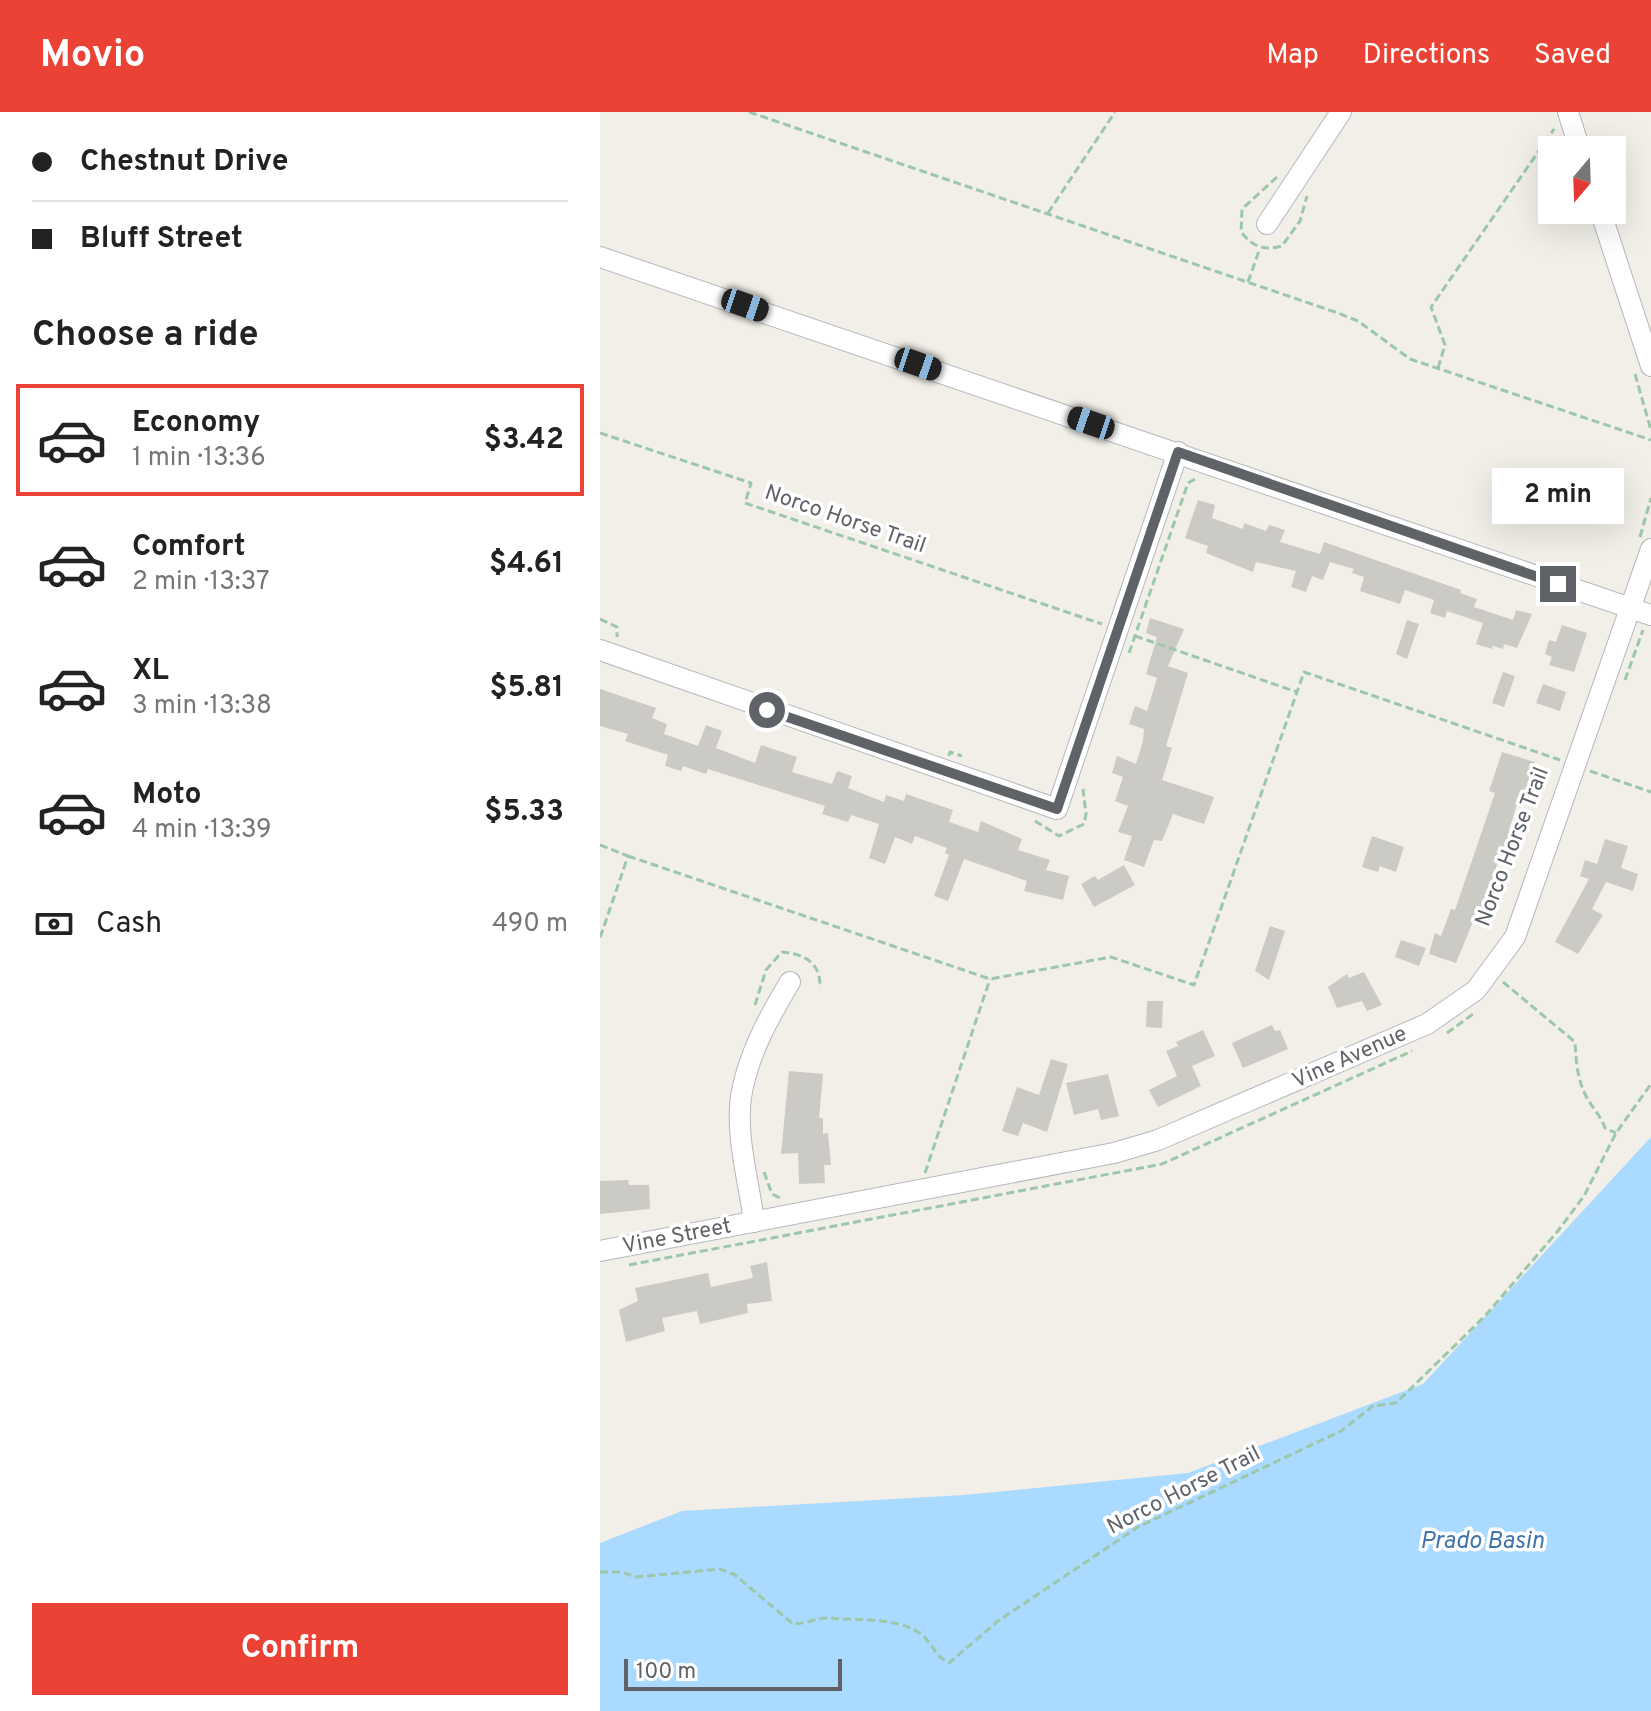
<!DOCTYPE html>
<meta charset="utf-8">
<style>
body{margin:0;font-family:Overpass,sans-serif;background:#f6f6f6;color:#222;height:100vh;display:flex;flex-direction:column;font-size:30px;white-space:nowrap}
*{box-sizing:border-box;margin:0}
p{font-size:26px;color:#767676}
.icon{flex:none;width:44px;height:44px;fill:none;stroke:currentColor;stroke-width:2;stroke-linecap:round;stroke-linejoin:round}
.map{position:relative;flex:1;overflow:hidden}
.panel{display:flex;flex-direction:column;background:#fff;width:600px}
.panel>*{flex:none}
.banner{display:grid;align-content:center;height:176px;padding:0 32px;background:#fff}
.needle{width:52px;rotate:199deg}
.tools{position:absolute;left:938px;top:24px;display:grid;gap:16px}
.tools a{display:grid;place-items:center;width:88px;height:88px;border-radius:0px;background:#fff;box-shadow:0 8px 32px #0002;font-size:40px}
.scale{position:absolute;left:24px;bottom:20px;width:218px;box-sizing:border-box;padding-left:8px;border:4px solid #5f6368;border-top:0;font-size:22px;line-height:28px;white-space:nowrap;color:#5f6368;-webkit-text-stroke:6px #fff;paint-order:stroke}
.end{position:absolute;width:36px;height:36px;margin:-18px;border:10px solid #5f6368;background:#fff;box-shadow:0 0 0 4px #fff}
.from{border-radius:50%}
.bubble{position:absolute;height:56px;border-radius:0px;background:#fff;box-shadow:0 8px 32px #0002;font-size:26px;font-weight:700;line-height:56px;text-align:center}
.car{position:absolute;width:24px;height:48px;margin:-24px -12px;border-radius:10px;box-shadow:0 0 6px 2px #0007;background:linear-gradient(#222 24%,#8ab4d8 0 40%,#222 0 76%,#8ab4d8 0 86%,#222 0)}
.banner b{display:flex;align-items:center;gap:28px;height:76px;font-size:30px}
.banner b+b{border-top:2px solid #e0e0e0}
.banner i{width:20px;height:20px;background:#222}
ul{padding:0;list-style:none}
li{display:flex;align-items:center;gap:24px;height:112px;margin:0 16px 12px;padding:0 16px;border:4px solid transparent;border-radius:0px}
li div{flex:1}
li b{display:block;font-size:30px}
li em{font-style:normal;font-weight:700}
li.on{border-color:#ea4335}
li>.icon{width:72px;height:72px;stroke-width:1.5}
h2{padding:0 32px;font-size:36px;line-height:96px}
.pay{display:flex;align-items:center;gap:20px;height:88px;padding:0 32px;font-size:30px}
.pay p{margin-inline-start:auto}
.cta{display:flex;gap:16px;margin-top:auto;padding:16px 32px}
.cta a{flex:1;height:92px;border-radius:0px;background:#ea4335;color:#fff;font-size:32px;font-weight:700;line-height:92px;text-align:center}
header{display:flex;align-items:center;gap:48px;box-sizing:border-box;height:112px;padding:0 40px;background:#ea4335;color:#fff}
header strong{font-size:38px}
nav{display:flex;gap:44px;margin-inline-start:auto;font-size:28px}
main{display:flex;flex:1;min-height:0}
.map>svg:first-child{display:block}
.water{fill:#aadaff}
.building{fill:#cccac5}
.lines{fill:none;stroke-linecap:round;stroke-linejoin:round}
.minor-casing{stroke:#b5b8bc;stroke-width:22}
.path{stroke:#9cc7a9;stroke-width:3;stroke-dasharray:8 4;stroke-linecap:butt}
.minor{stroke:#fff;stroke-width:20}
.route{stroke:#5f6368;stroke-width:10}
.labels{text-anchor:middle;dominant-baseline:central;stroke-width:7;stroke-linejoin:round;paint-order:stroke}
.street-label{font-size:22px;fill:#5f6368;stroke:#fff}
.water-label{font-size:24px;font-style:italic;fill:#4174aa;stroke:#fff}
</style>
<header>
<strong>Movio</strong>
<nav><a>Map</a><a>Directions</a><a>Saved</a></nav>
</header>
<main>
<section class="panel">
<div class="banner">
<b><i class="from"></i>Chestnut Drive</b>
<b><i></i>Bluff Street</b>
</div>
<h2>Choose a ride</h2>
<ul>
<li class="on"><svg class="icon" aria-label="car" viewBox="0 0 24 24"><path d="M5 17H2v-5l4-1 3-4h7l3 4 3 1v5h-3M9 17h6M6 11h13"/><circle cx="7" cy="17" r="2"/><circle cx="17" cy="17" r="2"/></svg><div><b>Economy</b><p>1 min · 13:36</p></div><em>$3.42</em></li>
<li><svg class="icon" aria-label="car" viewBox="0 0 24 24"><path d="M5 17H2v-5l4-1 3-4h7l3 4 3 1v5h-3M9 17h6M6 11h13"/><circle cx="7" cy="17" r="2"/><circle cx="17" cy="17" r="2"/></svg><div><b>Comfort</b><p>2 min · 13:37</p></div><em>$4.61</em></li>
<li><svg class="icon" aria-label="car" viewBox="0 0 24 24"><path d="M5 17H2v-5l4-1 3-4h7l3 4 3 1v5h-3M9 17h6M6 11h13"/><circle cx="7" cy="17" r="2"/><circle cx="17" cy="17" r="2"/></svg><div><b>XL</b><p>3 min · 13:38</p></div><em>$5.81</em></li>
<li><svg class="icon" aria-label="car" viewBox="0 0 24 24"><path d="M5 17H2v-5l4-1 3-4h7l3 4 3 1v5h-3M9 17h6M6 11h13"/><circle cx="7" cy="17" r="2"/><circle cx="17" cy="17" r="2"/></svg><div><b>Moto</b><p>4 min · 13:39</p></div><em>$5.33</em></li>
</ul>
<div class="pay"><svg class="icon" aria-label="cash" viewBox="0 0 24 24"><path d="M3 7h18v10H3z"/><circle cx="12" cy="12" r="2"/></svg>Cash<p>490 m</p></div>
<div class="cta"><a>Confirm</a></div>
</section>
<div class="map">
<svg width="1051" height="1599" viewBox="0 0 1051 1599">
<rect width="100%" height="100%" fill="#f1efe8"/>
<path class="water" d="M1051 1025V1599H0V1431L82 1399 364 1383 588 1361 823 1272Z"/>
<path class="building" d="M598 388 615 393 612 406 643 417 644 411 666 419 669 413 685 418 680 430 720 442 724 430 861 478 860 481 877 487 874 495 913 508 916 498 932 502 917 536 904 532 903 537 893 534 892 537 876 532 883 511 847 499 845 506 830 501 834 488 805 478 800 492 760 479 764 465 752 461 754 457 730 450 723 468 712 464 706 480 691 475 696 459 656 450 653 460 606 441 608 434 585 426Z
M550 506 584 517 568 554 588 561 566 634 572 636 562 668 614 685 604 712 573 702 562 729 554 728 544 755 524 748 532 724 518 720 528 694 515 689 523 665 512 661 517 644 536 652 543 629 544 617 529 612 535 594 547 599 557 566 546 562 557 525 546 521Z
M807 508 819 512 807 547 796 542Z
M962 513 987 521 974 560 949 553 952 545 945 542 949 528 956 530Z
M903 560 915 564 904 595 892 591Z
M943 572 966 580 960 599 936 591Z
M0 577 56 596 52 606 67 612 64 622 98 634 106 613 122 619 116 636 155 651 161 633 197 645 192 660 232 672 237 659 252 664 248 676 284 690 286 683 304 689 306 682 353 698 349 710 378 720 381 709 422 727 418 738 450 748 446 758 469 764 463 788 424 779 427 769 364 747 348 789 334 784 349 743 345 741 347 736 315 724 312 732 295 725 285 752 269 746 279 712 251 703 248 710 222 702 225 694 108 657 106 662 83 654 81 659 65 654 68 643 25 629 28 622 0 614Z
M902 640 935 650 927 672 934 675 928 692 918 689 909 718 918 722 909 749 899 745 892 769 899 771 890 799 879 795 856 851 829 842 835 821 841 824 851 797 855 798 895 681 889 679Z
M772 724 804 735 796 760 780 754 778 760 762 755Z
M1005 727 1028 734 1021 756 1038 762 1033 779 1006 770 992 797 1003 803 978 842 955 830 989 767 980 764 985 748 997 752Z
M524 753 535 773 494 795 481 772 495 764 498 768Z
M670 814 685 819 669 868 655 859Z
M801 828 826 836 819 854 795 845Z
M764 860 782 893 767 899 762 889 737 896 728 875 747 862 749 866Z
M547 889H563L562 916 546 915Z
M672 913 675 919 680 918 688 937 643 956 632 931Z
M603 918 615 944 592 954 601 974 558 995 549 978 577 964 566 939 578 934 576 930Z
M451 947 468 952 447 1020 423 1011 418 1024 402 1019 417 975 439 983Z
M189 959 223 962 219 1006H223V1022L228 1021 231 1053H224L225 1071 199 1072 198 1041 181 1042Z
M508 962 519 1004 501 1008 498 997 474 1003 466 971Z
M28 1068 29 1073H49L50 1097 0 1102V1069Z
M167 1150 172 1189 147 1192 148 1201 100 1212 97 1199 62 1206 65 1219 26 1230 19 1198 38 1189 35 1176 108 1161 111 1175 153 1166 150 1154Z"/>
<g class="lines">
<g class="minor-casing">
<path id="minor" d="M968 0 980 38
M1000 98 1051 254
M667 112 741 0
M0 145 1051 503
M0 538 457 697 578 340
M154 1110C149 1069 134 1020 142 979 150 939 169 905 190 870
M0 1139 514 1041 558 1028 827 912 876 878 915 825 1051 437"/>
</g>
<path class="path" d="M149 0 738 201 758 209 810 247 1051 328
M677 65 642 97 641 120C653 135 664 139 682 134L700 109 707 84
M448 101 515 0
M648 170 660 136
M838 256 845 233 831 195 954 17
M1035 262 1051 318
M0 321 151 371 145 391 502 512
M1040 425 1051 386
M0 507 17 515V525
M535 524 697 580
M529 541 588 371 595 367
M1025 568 1043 518
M349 644 350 640 362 644
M990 659 1051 680
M435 709 459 724 484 712 486 702 483 677
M0 733 28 744 0 826
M28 744 390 867 511 845 594 873 704 560 960 648
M903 870 975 930C976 948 977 965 985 982 991 995 1000 1002 1005 1016L1016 1021
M155 893 166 858 182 840C205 842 221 851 220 876
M847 921 873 902
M164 1060 172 1082 182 1087
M325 1061 390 867
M29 1153 562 1052 812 939
M0 1460H21L36 1465 120 1457 135 1463 193 1512C205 1512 219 1505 231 1506 256 1509 295 1505 318 1520 332 1529 334 1544 349 1551L398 1509 538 1415 741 1319 773 1294 796 1291 885 1204 957 1120 984 1084 1016 1021 1051 972"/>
<use href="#minor" class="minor"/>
</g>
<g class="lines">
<path class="route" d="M167 598 457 697 578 340 958 472"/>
</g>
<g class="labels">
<g class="street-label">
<text transform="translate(245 408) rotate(19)">Norco Horse Trail</text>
<text transform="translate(913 735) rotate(-69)">Norco Horse Trail</text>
<text transform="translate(750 946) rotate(-24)">Vine Avenue</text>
<text transform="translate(77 1125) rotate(-11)">Vine Street</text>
<text transform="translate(584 1379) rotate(-27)">Norco Horse Trail</text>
</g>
<g class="water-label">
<text x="882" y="1430">Prado Basin</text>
</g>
</g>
</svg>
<div class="tools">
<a><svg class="needle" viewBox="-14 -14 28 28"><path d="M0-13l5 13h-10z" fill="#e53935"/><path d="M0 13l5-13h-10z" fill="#767676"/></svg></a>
</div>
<div class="scale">100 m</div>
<i class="end from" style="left:167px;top:598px"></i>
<i class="end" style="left:958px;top:472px"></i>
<div class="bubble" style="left:892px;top:356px;width:132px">2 min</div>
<i class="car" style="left:145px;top:193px;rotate:109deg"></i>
<i class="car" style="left:318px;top:252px;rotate:109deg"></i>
<i class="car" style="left:491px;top:311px;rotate:289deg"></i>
</div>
</main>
